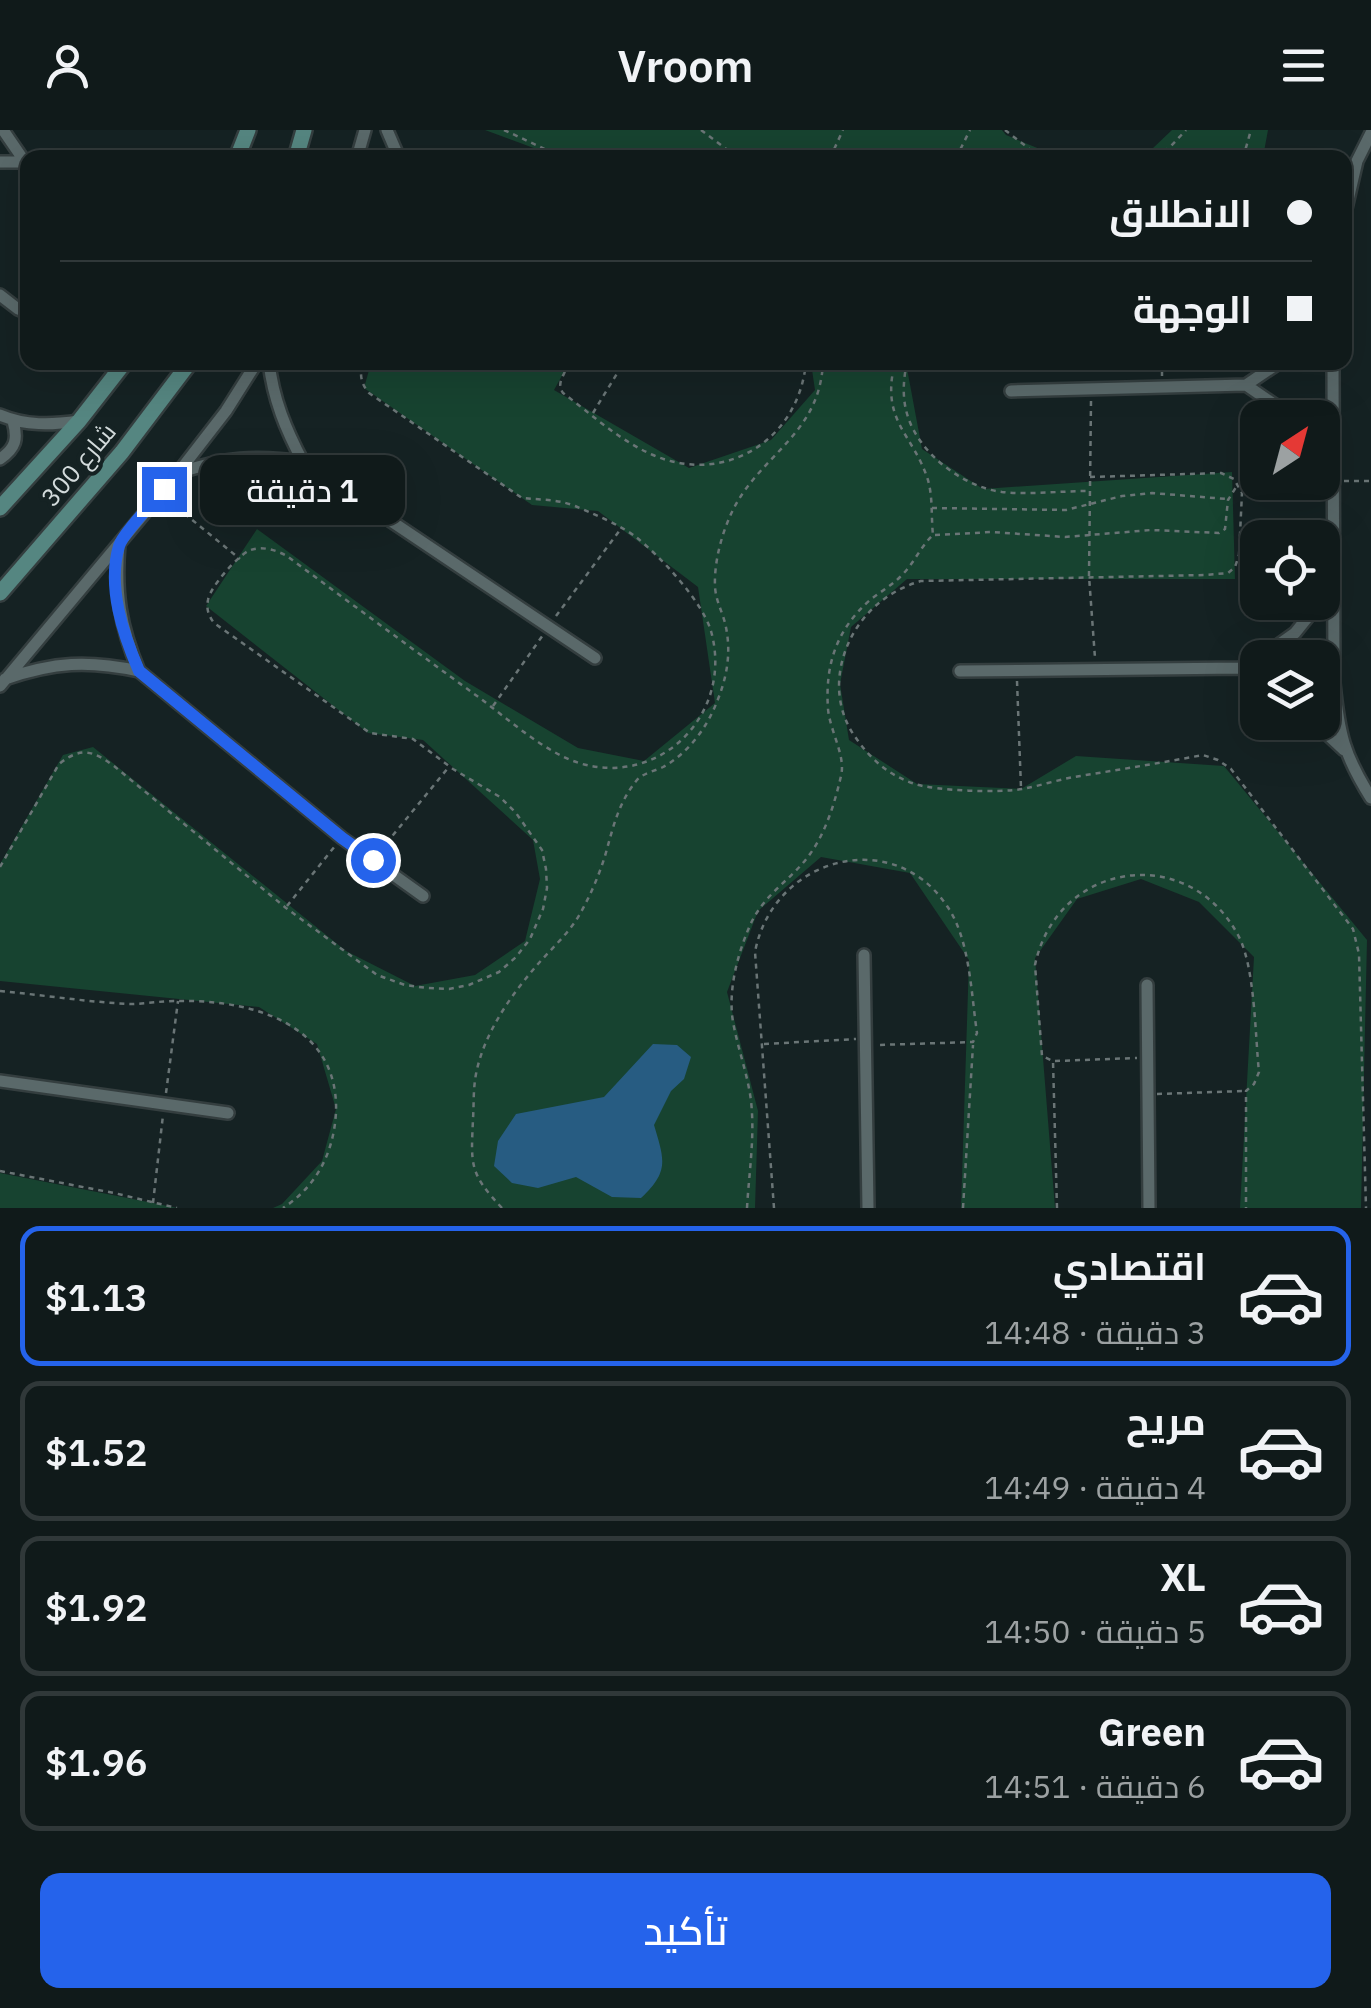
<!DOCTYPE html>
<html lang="ar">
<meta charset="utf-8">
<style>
body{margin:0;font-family:"IBM Plex Sans",Cairo,sans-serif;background:#1e2727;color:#f1f3f6;direction:rtl;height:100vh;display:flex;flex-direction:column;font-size:38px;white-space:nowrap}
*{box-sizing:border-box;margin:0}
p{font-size:32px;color:#9ca1a2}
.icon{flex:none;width:55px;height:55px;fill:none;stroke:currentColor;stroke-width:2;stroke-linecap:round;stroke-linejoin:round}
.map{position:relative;height:1078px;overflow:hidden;direction:ltr}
.sheet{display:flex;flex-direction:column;background:#101a1a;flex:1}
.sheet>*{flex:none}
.banner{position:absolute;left:20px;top:20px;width:1332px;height:220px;border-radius:20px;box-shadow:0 10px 40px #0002,0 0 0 2px #303839;direction:rtl;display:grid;align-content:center;height:220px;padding:0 40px;background:#101a1a}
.needle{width:65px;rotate:36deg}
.fabs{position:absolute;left:1240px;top:270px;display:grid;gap:20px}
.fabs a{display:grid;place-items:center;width:100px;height:100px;border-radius:20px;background:#101a1a;box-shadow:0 10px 40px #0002,0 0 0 2px #303839;font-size:50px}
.end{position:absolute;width:45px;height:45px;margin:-22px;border:12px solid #2563eb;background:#fff;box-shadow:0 0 0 5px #fff}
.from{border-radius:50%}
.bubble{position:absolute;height:70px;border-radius:20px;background:#101a1a;box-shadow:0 10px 40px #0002,0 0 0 2px #303839;font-size:32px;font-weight:600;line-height:70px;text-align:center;direction:rtl}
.banner b{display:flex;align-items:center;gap:35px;height:95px;font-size:38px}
.banner b+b{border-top:2px solid #303839}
.banner i{width:25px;height:25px;background:#f1f3f6}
ul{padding:18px 0 0;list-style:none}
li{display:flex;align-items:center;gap:30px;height:140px;margin:0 20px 15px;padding:0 20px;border:5px solid #303839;border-radius:20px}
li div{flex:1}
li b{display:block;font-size:38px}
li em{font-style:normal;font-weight:600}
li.selected{border-color:#2563eb}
li>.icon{width:90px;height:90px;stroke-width:1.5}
.cta{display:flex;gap:20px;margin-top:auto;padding:20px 40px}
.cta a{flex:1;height:115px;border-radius:20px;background:#2563eb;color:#fff;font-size:40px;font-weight:600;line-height:115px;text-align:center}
header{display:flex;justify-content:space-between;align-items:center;height:130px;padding:0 40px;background:#101a1a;font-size:45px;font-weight:600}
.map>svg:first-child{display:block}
.green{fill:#174330}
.water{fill:#275c82}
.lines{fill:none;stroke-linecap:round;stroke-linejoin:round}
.street-casing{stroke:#343e3f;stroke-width:16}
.secondary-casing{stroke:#343e3f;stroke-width:20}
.path{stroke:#6a7576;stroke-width:2.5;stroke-dasharray:5 5;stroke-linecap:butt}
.street{stroke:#5a696a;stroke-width:11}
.secondary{stroke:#558681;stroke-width:15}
.route{stroke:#2563eb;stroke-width:12}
.labels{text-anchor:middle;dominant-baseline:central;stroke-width:8;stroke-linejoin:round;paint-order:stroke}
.street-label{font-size:25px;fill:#d3dbdc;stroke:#152223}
</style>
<header><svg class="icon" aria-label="menu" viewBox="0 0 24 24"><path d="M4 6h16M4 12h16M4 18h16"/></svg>Vroom<svg class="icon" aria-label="person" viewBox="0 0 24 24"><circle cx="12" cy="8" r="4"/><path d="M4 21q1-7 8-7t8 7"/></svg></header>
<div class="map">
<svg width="1371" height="1078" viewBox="0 0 1371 1078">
<rect width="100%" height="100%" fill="#152223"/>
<path class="green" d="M485 0H1002L1006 5 1059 27H558Z
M1172 0H1268L1263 27H1116L1152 19Z
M371 233H569L554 260 689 338 771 310 815 260 811 233H906L922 319 983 359 1232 342 1235 449H907L851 497 840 554 849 610 917 654 1021 659 1076 626 1224 636 1367 810 1361 1078H1240L1254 827 1199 772 1141 749 1077 769 1035 828 1055 1078H961L969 830 910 743 821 727 758 781 727 862 758 981 755 1078H273L282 1074 322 1031 336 979 317 914 259 877 0 851V734L63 625 93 617 346 821 415 856 475 845 525 811 540 749 533 710 423 610 368 603 206 476 257 399 465 551 578 618 644 631 715 573 698 457 598 381 532 375 364 258Z
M0 1043 153 1073 177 1078H0Z"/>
<path class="water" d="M653 914 677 915 691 927 684 949 671 961 654 995C664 1029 670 1041 641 1068L612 1067 576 1047 538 1058 512 1053 494 1036 498 1011 516 984 604 967Z"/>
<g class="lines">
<g class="street-casing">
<path id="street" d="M3 0 25 32
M387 0 399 28
M357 28 365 0
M0 32H28
M1345 83 1357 31 1371 3
M0 165 18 179 28 183
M269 232C273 269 286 300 303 332
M1333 232 1334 553C1339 604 1344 625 1371 668
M1246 255 1294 288
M1011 261 1246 255 1280 232
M0 285C26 296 51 295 79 291
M0 329C16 318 18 309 13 291
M178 343C223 328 256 325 303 332L595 528
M119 414C115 463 120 496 139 541
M1260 528 1295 503 1320 472
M1240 538 1258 549
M960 541 1240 538 1258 529
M5 549C54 532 88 530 139 541L342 708 423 766
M0 556 178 343 226 281 257 232
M1314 592 1344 620
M864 825 868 1078
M1147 855 1149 1078
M0 951 228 983"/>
</g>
<g class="secondary-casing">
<path id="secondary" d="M237 28 248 0
M296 28 304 0
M0 378 79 291 125 232
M0 463 122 322 190 232"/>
</g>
<path class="path" d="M504 0 564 28
M701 0 738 28
M1005 0 1041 28
M830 28 843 0
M956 28 970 0
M1156 28 1171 16 1186 0
M1243 28 1251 0
M567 232C567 245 555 251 563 263 591 284 620 311 653 325 725 356 799 310 806 232
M907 232C903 251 902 269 908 287 920 324 963 357 1002 362 1030 365 1060 361 1088 361
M1162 246V232
M1091 271 1089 446 1095 528
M593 283 624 232
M1090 347 1221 343 1234 349 1242 363 1239 425 1235 437 1228 443 1205 445 921 451C883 462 854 490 843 528 835 556 839 585 856 608 871 630 890 646 915 654 937 661 999 663 1022 659 1039 656 1057 650 1074 647 1117 640 1160 633 1203 625L1218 630 1231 639 1353 799 1359 824 1366 1078
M1344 351H1371
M169 371 240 429
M932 378 1066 380 1122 366 1152 363 1227 369
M935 405 992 402 1065 407 1151 400 1219 403 1225 399 1228 370 1238 354
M556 486 620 400
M1017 551 1021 658
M493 576 543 505
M380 721 448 638
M0 737 59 634C82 616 93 621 114 636L286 778 377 845 405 855 427 858 449 859 469 855 499 842 516 827 530 809 543 779 547 758 546 739 542 720 516 683 500 667 453 639 413 609 370 603 214 493C209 486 206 480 208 470 210 457 236 428 248 421 261 415 276 420 287 426 350 473 414 520 477 566 507 588 544 622 579 633 661 658 734 583 711 501 702 471 661 427 636 407 622 396 592 383 575 376 557 369 541 370 522 368L369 263C361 254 359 244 363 232
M287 776 335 716
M0 861C43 865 87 872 130 874 145 874 160 871 176 871 248 869 339 892 336 982 334 1022 317 1056 283 1078
M764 914 856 909
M1055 931 1137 928
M166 963 178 871
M1157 964 1244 961
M0 1041 114 1063 177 1078
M153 1073 163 985
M502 1078C469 1043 471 1035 473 989 474 974 473 960 476 944 484 903 511 865 538 834 553 817 571 801 581 782 591 764 599 745 605 726 613 698 618 673 637 650 643 643 655 641 663 637 687 624 706 599 716 574 727 548 732 522 725 493 722 481 716 471 715 457 714 433 721 406 731 384 758 325 820 306 823 232
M747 1078C749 1042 755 1007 751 971 748 946 739 922 734 897 727 866 736 829 748 800 762 764 791 751 810 724 826 702 835 672 841 646 846 626 830 601 828 579 825 535 836 500 870 470 880 462 891 456 900 447 914 434 920 417 933 405 931 387 933 368 928 350 913 303 880 292 895 232
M774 1078 755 822C773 727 893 695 947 776 970 809 971 863 977 903L973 912 878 915
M963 1078 973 915
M1057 1078 1053 931 1042 926 1035 835C1057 731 1188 712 1238 805 1255 836 1255 904 1259 942L1254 954 1246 961V1078"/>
<use href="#street" class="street"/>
<use href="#secondary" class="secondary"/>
</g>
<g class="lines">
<path class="route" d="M164 359C154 372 123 403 119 416 107 457 123 504 139 541L342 708 373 730"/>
</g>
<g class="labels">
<g class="street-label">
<text transform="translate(78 334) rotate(-50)">شارع 300</text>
</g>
</g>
</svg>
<div class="fabs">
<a><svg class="needle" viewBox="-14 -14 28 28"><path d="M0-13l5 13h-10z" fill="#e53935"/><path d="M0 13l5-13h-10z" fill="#9ca1a2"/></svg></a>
<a><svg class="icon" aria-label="locate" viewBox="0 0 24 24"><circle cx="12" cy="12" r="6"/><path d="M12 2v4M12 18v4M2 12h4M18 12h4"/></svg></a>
<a><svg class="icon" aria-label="layers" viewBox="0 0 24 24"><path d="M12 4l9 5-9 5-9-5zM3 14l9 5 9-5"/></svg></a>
</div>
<i class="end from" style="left:373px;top:730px"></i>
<i class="end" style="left:164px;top:359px"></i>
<div class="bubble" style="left:200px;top:325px;width:205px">1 دقيقة</div>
<div class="banner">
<b><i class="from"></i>الانطلاق</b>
<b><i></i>الوجهة</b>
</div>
</div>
<section class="sheet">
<ul>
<li class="selected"><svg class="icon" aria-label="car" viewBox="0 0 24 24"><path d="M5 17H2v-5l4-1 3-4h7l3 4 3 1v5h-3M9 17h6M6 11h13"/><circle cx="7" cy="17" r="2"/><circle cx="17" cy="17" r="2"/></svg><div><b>اقتصادي</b><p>3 دقيقة · 14:48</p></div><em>$1.13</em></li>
<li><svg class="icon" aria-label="car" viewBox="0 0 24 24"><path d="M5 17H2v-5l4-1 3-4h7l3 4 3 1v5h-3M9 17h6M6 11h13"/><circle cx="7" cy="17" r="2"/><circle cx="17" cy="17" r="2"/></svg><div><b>مريح</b><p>4 دقيقة · 14:49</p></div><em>$1.52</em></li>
<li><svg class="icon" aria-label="car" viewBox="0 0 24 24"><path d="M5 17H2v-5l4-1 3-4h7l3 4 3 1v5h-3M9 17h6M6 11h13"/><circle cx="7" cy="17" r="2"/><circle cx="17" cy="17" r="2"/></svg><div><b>XL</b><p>5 دقيقة · 14:50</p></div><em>$1.92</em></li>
<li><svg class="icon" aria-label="car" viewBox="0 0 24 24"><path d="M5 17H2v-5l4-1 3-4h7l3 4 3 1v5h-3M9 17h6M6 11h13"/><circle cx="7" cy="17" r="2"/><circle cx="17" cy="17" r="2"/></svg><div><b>Green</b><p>6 دقيقة · 14:51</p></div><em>$1.96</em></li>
</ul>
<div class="cta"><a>تأكيد</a></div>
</section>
